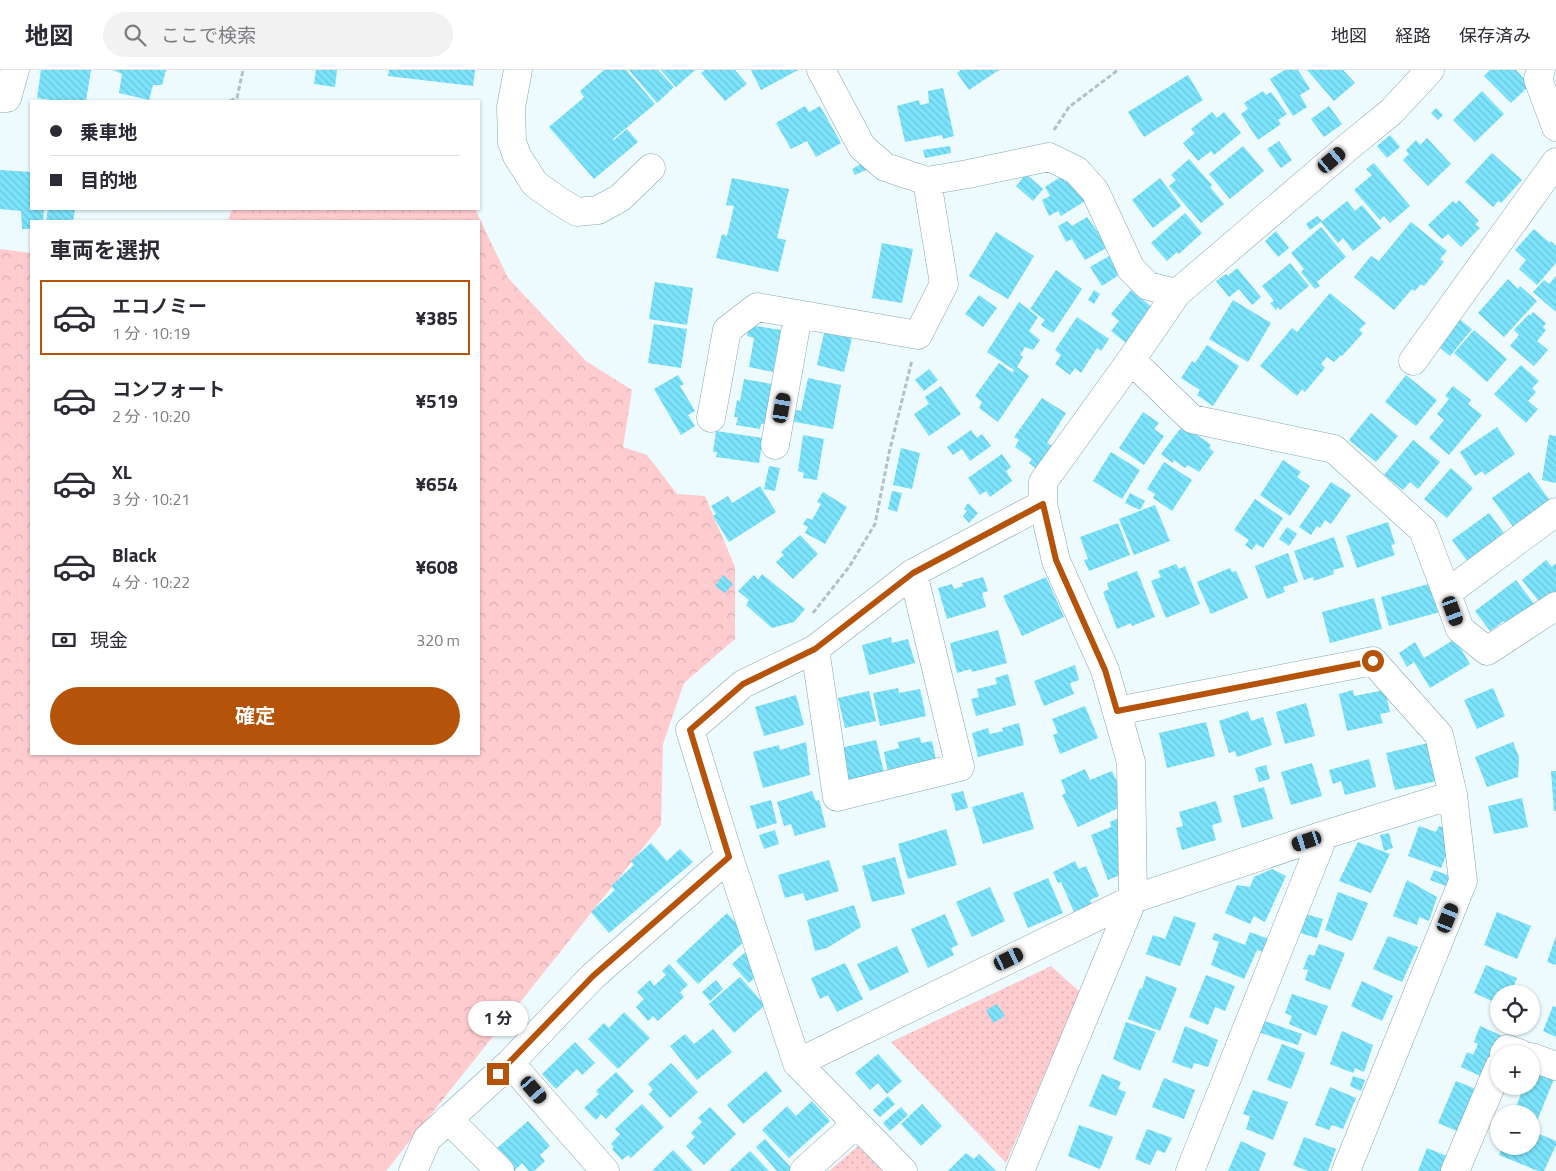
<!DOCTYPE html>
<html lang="ja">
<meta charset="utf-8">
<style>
body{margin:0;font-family:"Titillium Web","Noto Sans JP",sans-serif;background:#f2f2f3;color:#2b2b33;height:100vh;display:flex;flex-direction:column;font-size:19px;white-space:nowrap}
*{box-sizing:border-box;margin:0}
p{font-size:16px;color:#7c7c81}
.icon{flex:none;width:28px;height:28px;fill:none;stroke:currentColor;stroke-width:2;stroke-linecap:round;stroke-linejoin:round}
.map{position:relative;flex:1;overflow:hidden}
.panel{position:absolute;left:30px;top:150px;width:450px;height:535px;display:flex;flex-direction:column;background:#fff;border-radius:0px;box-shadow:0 1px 4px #0004}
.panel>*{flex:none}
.guide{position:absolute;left:30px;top:30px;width:450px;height:110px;border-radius:0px;box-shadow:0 1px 4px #0004;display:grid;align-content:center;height:110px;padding:0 20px;background:#fff}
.controls{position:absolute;left:1490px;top:915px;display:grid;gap:10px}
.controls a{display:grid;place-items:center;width:50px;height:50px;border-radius:50%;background:#fff;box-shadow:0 1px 4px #0004;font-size:25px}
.end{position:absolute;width:22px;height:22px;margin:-11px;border:6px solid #b45309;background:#fff;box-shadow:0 0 0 2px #fff}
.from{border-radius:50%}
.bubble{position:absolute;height:35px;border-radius:18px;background:#fff;box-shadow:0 1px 4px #0004;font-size:16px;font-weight:700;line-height:35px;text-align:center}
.car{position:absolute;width:15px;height:30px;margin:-15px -8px;border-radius:6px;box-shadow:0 0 4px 1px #0007;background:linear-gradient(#222 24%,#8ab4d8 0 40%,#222 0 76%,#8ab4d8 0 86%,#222 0)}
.guide b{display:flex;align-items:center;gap:18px;height:48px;font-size:19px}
.guide b+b{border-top:1px solid #e1e1e2}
.guide i{width:12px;height:12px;background:#2b2b33}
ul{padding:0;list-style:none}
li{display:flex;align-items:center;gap:15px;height:75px;margin:0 10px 8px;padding:0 10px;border:2px solid transparent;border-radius:0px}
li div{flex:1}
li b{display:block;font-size:19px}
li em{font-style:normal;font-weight:700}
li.current{border-color:#b45309}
li>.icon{width:45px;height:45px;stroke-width:1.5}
h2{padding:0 20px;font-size:22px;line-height:60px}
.pay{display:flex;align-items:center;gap:12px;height:55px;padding:0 20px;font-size:19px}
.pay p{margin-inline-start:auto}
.button{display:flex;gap:10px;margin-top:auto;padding:10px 20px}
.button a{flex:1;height:58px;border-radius:30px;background:#b45309;color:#fff;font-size:20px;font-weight:700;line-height:58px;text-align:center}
header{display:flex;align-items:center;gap:30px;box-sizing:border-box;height:70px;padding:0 25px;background:#fff;border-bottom:1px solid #e1e1e2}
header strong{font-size:24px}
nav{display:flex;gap:28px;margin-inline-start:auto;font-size:18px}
.search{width:350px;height:45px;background:#f2f2f3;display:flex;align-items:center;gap:12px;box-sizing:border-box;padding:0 18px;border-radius:28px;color:#7c7c81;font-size:19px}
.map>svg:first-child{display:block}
.forest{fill:url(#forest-crowns)}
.park{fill:url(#park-dots)}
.building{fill:url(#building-back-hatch)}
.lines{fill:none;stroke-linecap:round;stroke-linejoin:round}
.minor-casing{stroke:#87a7af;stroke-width:29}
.path{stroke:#b3c0c4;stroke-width:3;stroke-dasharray:5 2.5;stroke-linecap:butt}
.minor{stroke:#fff;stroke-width:28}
.route{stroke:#b45309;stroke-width:6}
</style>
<header>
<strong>地図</strong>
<div class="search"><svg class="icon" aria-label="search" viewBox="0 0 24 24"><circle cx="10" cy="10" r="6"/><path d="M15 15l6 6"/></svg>ここで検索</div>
<nav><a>地図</a><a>経路</a><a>保存済み</a></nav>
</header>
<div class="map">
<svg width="1556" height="1101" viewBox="0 0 1556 1101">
<defs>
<pattern id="forest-crowns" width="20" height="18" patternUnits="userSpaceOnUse" patternTransform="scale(1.25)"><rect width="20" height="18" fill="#fecbcf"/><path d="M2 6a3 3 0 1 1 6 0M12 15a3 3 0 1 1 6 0" fill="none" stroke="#daafb3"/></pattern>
<pattern id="park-dots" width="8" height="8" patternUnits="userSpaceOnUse" patternTransform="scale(1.25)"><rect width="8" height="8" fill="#fecbcf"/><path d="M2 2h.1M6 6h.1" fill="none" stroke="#daafb3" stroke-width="1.8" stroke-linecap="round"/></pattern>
<pattern id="building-back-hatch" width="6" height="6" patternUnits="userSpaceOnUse" patternTransform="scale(1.25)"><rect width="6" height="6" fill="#7be3fb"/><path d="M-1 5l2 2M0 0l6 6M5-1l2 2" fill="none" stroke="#6bc4d8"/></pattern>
</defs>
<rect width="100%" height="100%" fill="#edfafe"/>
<path class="forest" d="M232 139H475L508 208 586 291 632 320 623 377 647 385 677 424 705 426 735 497V569L684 613 663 674 661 755 386 1101H0V179L31 183V684H479V151H228Z"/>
<path class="park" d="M1051 896 1080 922 1006 1093 891 972Z
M858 1076 882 1101H829Z"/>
<path class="building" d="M41 0H91L86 31H60L37 28Z
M113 0H166L162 15H153L149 30 119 23 122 4Z
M316 0H337L335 17 314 14Z
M389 0H475L473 16 388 6Z
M604 0H626L655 34 613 69 614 70 627 59 638 72 594 109 549 57 581 30 584 27 580 21Z
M629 0H658L674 17 657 33Z
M661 0H695L676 17Z
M705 0H735L747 14 725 31 701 3Z
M751 0H798L761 20Z
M961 0H999L969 20 957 3Z
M1285 0H1298L1310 19 1300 25 1307 37 1293 46 1270 9Z
M1307 0H1343L1355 13 1334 31Z
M1490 0H1516L1530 15 1511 33 1484 6Z
M1188 5 1203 30 1144 67 1128 42Z
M943 18 954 66 943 69 942 65 905 72 897 36 919 30 920 35 929 33 928 21Z
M1263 21 1266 25 1271 22 1287 44 1278 50 1281 54 1258 70 1241 44 1248 39 1244 33Z
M1482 21 1504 44 1475 72 1453 50Z
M805 36 809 42 820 36 841 73 816 87 807 71 791 79 776 53Z
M1329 36 1342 54 1324 67 1311 49Z
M1436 38 1443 45 1438 50 1431 43Z
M1212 42 1217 48 1224 42 1241 63 1214 85 1211 81 1198 91 1183 73 1195 63 1191 59Z
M1390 65 1400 77 1387 88 1377 76Z
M1427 68 1451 94 1428 116 1403 90 1409 84 1406 80 1416 70 1420 75Z
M1279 71 1292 90 1281 98 1267 79Z
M950 76 951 83 925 88 923 80Z
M1243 76 1264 101 1230 129 1209 104Z
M1492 83 1522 110 1501 133 1498 131 1493 137 1465 112Z
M1189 89 1212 115 1210 117 1224 134 1201 153 1169 116 1176 110 1171 105Z
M867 91 870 98 855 105 852 99Z
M1374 93 1410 136 1390 153 1384 146 1380 150 1354 120 1372 105 1366 99Z
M0 100 31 102V139H44L43 151H31V159H22L21 141 0 139Z
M1026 104 1043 119 1033 131 1016 116Z
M1062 106 1065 112 1070 109 1078 118 1085 131 1061 146 1058 141 1049 146 1042 130 1050 126 1045 117Z
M732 108 789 119 777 168 786 170 778 202 716 188 722 164 727 166 734 136 726 135Z
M1160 108 1181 136 1153 158 1132 130Z
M1459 130 1479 151 1475 154 1480 158 1461 177 1448 164 1442 169 1428 155 1453 131 1456 134Z
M1347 131 1355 141 1362 135 1381 158 1353 181 1343 168 1338 173 1321 152Z
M48 139H75L73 151H46Z
M1185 143 1202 163 1179 184 1177 182 1167 191 1151 173Z
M1317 146 1322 151 1310 160 1306 154Z
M1087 147 1097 161 1101 158 1110 176 1085 190 1072 169 1066 172 1058 156 1067 151 1072 156Z
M1411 152 1447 181 1440 189 1444 192 1424 216 1421 214 1415 221 1412 219 1394 240 1354 207 1371 186 1379 191Z
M1321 157 1346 187 1317 212 1320 216 1315 219 1301 202 1304 199 1291 183Z
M1534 159 1550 173 1551 171 1556 176V193L1537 215 1519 199 1526 190 1515 180Z
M1276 161 1289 178 1278 187 1265 171Z
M996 162 1034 186 1008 229 969 206Z
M882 173 913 179 902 233 872 228Z
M1111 185 1122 203 1102 216 1090 197Z
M1290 193 1309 216 1280 240 1278 237 1276 240 1270 233 1274 231 1262 216Z
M1237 198 1261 227 1252 235 1239 219 1229 227 1216 211 1226 204 1228 206Z
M1056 200 1082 219 1053 263 1041 255 1045 250 1030 239Z
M1556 206V242L1533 222 1544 210 1549 214Z
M1508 209 1518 219 1520 216 1537 231 1504 267 1478 243Z
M655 212 693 218 687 255 649 249Z
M1094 220 1100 224 1094 234 1088 230Z
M1131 220 1154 239 1126 273 1111 261 1119 251 1111 244Z
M1330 223 1366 253 1359 260 1363 263 1342 286 1341 285 1334 292 1327 287 1321 294 1325 298 1305 322 1302 319 1297 326 1260 296 1292 258 1297 262Z
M979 225 997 238 983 257 965 244Z
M1233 230 1271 253 1248 292 1209 269Z
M1019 232 1038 247 1029 261 1040 270 1033 280 1025 277 1020 285 1023 287 1017 297 1029 306 998 352 979 338 982 332 975 326 999 293 1013 303 1014 300 987 282Z
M1533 242 1546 253 1543 257 1546 260 1537 271 1548 280 1534 296 1510 276 1519 265 1514 260 1529 244 1530 246Z
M1077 247 1109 269 1101 281 1097 278 1081 303 1075 298 1070 305 1055 294 1061 285 1055 280Z
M1459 249 1472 259 1450 286 1439 277Z
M654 254 687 259 681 298 648 293Z
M749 255 781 260 773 302 749 297 754 268 747 266Z
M1474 260 1507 289 1487 312 1454 283Z
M824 263 852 268 844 302 817 295Z
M1207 275 1239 296 1213 336 1197 325 1200 320 1181 308 1192 291 1195 293Z
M1521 295 1539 311 1532 318 1536 322 1528 331 1538 339 1526 353 1494 324Z
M929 299 938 310 924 321 915 310Z
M678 305 684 314 680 316 695 341 688 345 695 356 681 365 654 319Z
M1406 305 1437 330 1416 356 1385 332Z
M808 308 841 315 833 359 790 351 793 339 801 341Z
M744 309 772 314 765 354H761L760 359 736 355 738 347H734L737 330 740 331Z
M941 316 961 344 929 366 914 344 929 334 925 327Z
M1453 316 1471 330 1468 334 1482 345 1449 385 1429 368 1444 350 1437 344 1449 329 1445 326Z
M1042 328 1066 343 1047 373 1054 377 1038 400 1029 393 1032 389 1015 377 1019 370 1014 367Z
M1143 342 1159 353 1154 359 1164 366 1144 395 1119 378Z
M1371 343 1398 366 1376 392 1349 370Z
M1183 355 1211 375 1209 378 1214 382 1199 402 1188 395 1185 398 1174 390 1173 393 1161 384Z
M1497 357 1515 384 1485 405 1482 401 1475 406 1460 382Z
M971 360 977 368 982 364 991 376 970 391 962 379 953 385 947 377Z
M716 361 763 368 759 393 716 387 717 382H713Z
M803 365 824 369 817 410 803 408 804 403 798 401Z
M1549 365 1556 366V413L1542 410Z
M1413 370 1440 392 1418 419 1410 412 1403 420 1384 405Z
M901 378 920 383 912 419 893 415Z
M1111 382 1140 400 1122 429 1093 411Z
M1002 384 1011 397 1006 401 1012 411 990 427 986 421 980 425 968 408Z
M1283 390 1301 402 1297 407 1310 416 1290 446 1260 425Z
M1164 392 1192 410 1172 441 1153 428 1155 424 1147 419Z
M769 396 780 398 775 421 764 419Z
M1451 398 1473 418 1447 448 1424 429Z
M1529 402 1551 432 1514 458 1492 428Z
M1331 412 1351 425 1331 454 1325 450 1320 458 1317 456 1311 465 1299 457Z
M760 416 776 442 729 472 713 446 716 444 711 436 728 426 732 433Z
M892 421 902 423 897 442 888 439Z
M823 422 847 437 825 474 805 463 808 457 803 454 807 448 812 450 821 434 817 432Z
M1130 423 1145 431 1140 440 1125 433Z
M1255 429 1283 448 1263 478 1256 474 1252 480 1245 475 1249 470 1234 460Z
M968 433 978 443 969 453 963 446 967 441 964 439Z
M1155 435 1170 471 1134 485 1119 449Z
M1489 443 1504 463 1496 468 1503 477 1473 499 1452 470Z
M1388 452 1395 474 1391 475 1395 485 1357 498 1346 466Z
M1118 453 1130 485 1089 501 1084 490 1088 489 1080 467Z
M1287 457 1297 464 1289 476 1279 469Z
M800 465 818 484 793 509 776 492 784 485 781 482Z
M1334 467 1344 497 1333 500 1334 504 1314 511 1313 507 1304 510 1294 481Z
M1288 483 1298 512 1283 517 1285 522 1267 529 1255 496Z
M1546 490 1552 497 1556 493V530L1545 539 1522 510Z
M1176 494 1179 499 1185 496 1200 534 1166 548 1151 511 1161 507 1158 501Z
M1230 498 1232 502 1236 501 1248 528 1211 544 1197 512Z
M1137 501 1155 547 1132 556 1131 553 1117 559 1103 522 1109 519 1107 513Z
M762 504 805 539 794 552 772 558 746 535 749 530 738 521 754 505 758 510Z
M723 505 733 514 725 523 715 516Z
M983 507 988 521 982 523 986 537 947 549 938 518 952 514 954 519 963 516 962 513Z
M1046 507 1064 547 1022 566 1003 526Z
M1516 510 1538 539 1511 561 1504 551 1490 561 1475 541Z
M1432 513 1440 542 1389 556 1381 527Z
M1374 528 1382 559 1330 573 1322 542Z
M998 560 1007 593 972 602 971 599 957 603 950 573Z
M891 567 892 573 908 569 915 593 869 605 862 575Z
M1455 569 1470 594 1430 618 1414 592 1407 597 1399 583 1415 572 1424 588Z
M1075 595 1079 610 1070 613 1074 624 1044 636 1034 611Z
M1008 604 1016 635 976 646 971 629 979 627 977 619 997 614 995 608Z
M898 618 899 623 920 619 926 646 880 656 873 623Z
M1493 618 1505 646 1477 659 1464 630Z
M1353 620 1354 626 1385 620 1390 642 1380 644 1383 653 1347 661 1339 624Z
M869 621 876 651 845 658 838 628Z
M796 625 804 655 764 666 755 637Z
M1306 633 1315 666 1285 674 1276 642Z
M1085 636 1098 668 1060 684 1053 665 1058 663 1052 649Z
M1248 641 1251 651 1263 647 1272 675 1237 687 1235 681 1229 683 1219 651Z
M1206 652 1215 686 1167 698 1159 663Z
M1019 653 1024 675 978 687 972 663 988 658 990 664 1003 661 1002 658Z
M920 667 921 673 932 671 936 690 888 703 884 682 899 678 898 672Z
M876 670 884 702 847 710 840 678Z
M806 672 810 705 763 718 753 682 779 675 780 680Z
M1513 672 1519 687 1518 707 1487 717 1475 687Z
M1428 673 1437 711 1395 720 1386 683Z
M1369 689 1376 717 1345 725 1341 711 1333 714 1329 700Z
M1312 693 1322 726 1291 735 1281 702Z
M1266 695 1270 709 1259 712 1255 698Z
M1085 699 1090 710 1112 701 1127 734 1078 757 1062 725 1066 723 1061 710Z
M1551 701H1556V741H1554Z
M1264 717 1273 749 1242 758 1233 726Z
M812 721 816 731 819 730 826 757 795 766 791 754 784 756 777 732Z
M963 721 968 738 956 741 951 724Z
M1023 722 1034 759 983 774 972 737Z
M1522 728 1528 757 1494 764 1488 736Z
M771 730 777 753 757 759 750 736Z
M1216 731 1222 752 1212 755 1216 770 1182 780 1176 758 1183 756 1179 742Z
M1121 747 1125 803 1108 810 1091 765 1111 757 1110 752Z
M1419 756 1436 762 1439 756 1447 759 1452 772 1441 798 1408 786Z
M946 759 957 795 908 809 898 774Z
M775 760 779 774 764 779 759 765Z
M1389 763 1393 778 1384 781 1380 765Z
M1358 772 1390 784 1371 823 1339 811Z
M651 773 667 791 680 779 693 792 609 863 591 842 615 820 611 816 634 795 631 791Z
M895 787 905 824 872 832 862 796Z
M829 790 839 821 806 831 803 823 785 828 778 805Z
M1075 791 1079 799 1086 796 1099 826 1090 830 1092 834 1074 842 1061 812 1058 813 1053 802Z
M1272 799 1286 806 1265 852 1254 846 1250 854 1225 843 1237 815 1250 817 1254 807Z
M1434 800 1453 807 1449 817 1430 810Z
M1048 808 1063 843 1028 858 1013 823Z
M1407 810 1437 827 1429 851 1419 847 1417 855 1393 846Z
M990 817 1005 851 972 867 956 832Z
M1338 822 1368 833 1352 871 1325 860Z
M854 835 861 857 827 878 815 881 807 850Z
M1497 842 1531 856 1517 889 1484 875Z
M727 843 749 867 698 914 676 891Z
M945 844 958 875 951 878 954 885 928 898 911 859Z
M1305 844 1323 849 1317 868 1300 863Z
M1174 846 1196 853 1180 896 1146 884 1153 865 1165 869Z
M1250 862 1271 870 1266 883 1257 880 1244 909 1211 895 1219 872 1212 869 1215 863 1245 875Z
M1388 866 1418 877 1402 912 1373 899Z
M1556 866V895L1547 892Z
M1319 874 1345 883 1330 920 1305 910 1308 900 1303 899 1309 884 1314 886Z
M897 876 909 902 870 921 857 894Z
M751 877 762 901 749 913 732 894Z
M845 893 863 929 837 942 828 925 820 929 811 908Z
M669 894 688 915 680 922 684 927 658 951 653 946 648 951 636 937 644 929 637 922 650 910 654 916 666 905 662 901Z
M1486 895 1517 908 1510 924H1499V934L1474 923Z
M1206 905 1235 916 1225 941 1215 937 1208 955 1189 947Z
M1146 906 1177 918 1160 961 1128 949 1140 918 1142 919Z
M740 907 765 935 734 963 709 934Z
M716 910 723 919 710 931 702 922Z
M1362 911 1393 926 1382 951 1351 936Z
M1292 924 1328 936 1316 966 1289 954 1292 946 1285 943Z
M997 934 1005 946 993 953 986 940Z
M1553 936 1556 937V967L1543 961Z
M624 942 650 968 618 999 588 969 604 953 609 958Z
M1262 950 1302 964 1298 975 1258 962Z
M1126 952 1156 962 1140 1001 1113 989Z
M1185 956 1218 970 1208 997 1194 993 1192 999 1172 992Z
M1480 956 1507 968 1489 1010 1461 997 1467 982 1473 985 1478 974 1474 972Z
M713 959 732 982 697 1010 670 976 685 964 694 974Z
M1342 961 1373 975 1364 1002 1355 998 1353 1003 1330 994Z
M575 972 595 993 582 1005 577 999 556 1019 542 1004Z
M1282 974 1305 983 1291 1019 1267 1010Z
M878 984 902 1011 887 1024 878 1013 870 1020 855 1003Z
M671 993 698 1022 670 1048 649 1024 653 1020 648 1014Z
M1531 1000 1554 1009 1537 1051 1531 1049V1044L1514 1042 1524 1016H1531Z
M766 1001 782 1021 743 1054 727 1035Z
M616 1002 634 1021 606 1049 601 1044 596 1050 584 1038 599 1024 596 1021Z
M1102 1004 1121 1012 1118 1019 1126 1022 1116 1046 1089 1036Z
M1353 1006 1365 1010 1361 1021 1350 1016Z
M1164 1008 1195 1020 1184 1049 1152 1037Z
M1456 1011 1483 1022 1467 1059 1459 1055 1457 1061 1438 1053Z
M1330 1017 1356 1028 1343 1059 1332 1055 1329 1060 1315 1055Z
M1253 1020 1288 1032 1273 1070 1246 1059 1250 1046 1243 1044Z
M888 1026 895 1034 880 1047 873 1040Z
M812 1031 830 1051 789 1088 762 1060 787 1036 796 1046Z
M642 1034 664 1057 631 1088 628 1085 622 1090 612 1079 614 1077 611 1074 620 1064 615 1059Z
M922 1034 942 1056 921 1076 901 1054Z
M710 1037 736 1064 704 1095 686 1076 695 1067 691 1063 702 1052 698 1048Z
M901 1037 908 1045 890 1061 883 1053Z
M528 1051 550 1076 540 1085 545 1091 534 1101H529L522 1093 514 1101 496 1079Z
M1079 1055 1113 1067 1100 1099 1068 1086Z
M1147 1059 1172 1068 1165 1083 1157 1080 1150 1095 1135 1089Z
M1537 1063 1556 1071V1075L1544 1101H1538L1499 1085 1503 1076H1531V1070L1534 1071Z
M1304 1067 1336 1079 1328 1101H1308L1293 1095Z
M765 1069 794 1101H777L756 1077Z
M1241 1071 1266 1083 1259 1101H1228Z
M1427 1078 1454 1089 1449 1101H1418Z
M673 1080 693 1101H652Z
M750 1081 769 1101H729Z
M966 1083 974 1089 979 1084 996 1101H948Z"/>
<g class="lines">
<g class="minor-casing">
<path id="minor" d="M518 0 511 37 512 72 517 86 535 114 559 131 577 142 598 140 620 128 651 98
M821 0 862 77 885 97 927 111 968 104 1049 87 1076 100 1095 121 1131 199 1148 216 1177 223
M1541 0 1538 9 1556 57
M0 28H7L15 0
M1131 290 1192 349 1334 379 1423 460 1460 559 1487 581 1556 536
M1413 291 1556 92
M711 348 727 260 757 237 918 265 944 214 927 111
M775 375 798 245
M1447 523 1556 442
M815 579 837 727 960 697 913 503
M1117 641 1373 591 1439 665 1453 725 1463 811 1346 1101
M1504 984 1507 979 1521 984
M1531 987 1556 996
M510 993 605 1101
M797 993 1133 829 1324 765 1453 725
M448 1049 500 1101
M413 1101 427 1069 510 993 593 906 729 787
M804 1101 856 1054
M903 1101 797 993 729 787 690 660 743 614 815 579 913 503 1043 434
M1020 1101 1133 829 1131 692 1105 600 1056 491 1043 434V412L1131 290 1177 223 1347 78 1391 42 1430 0
M1190 1101 1324 765
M1455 1101 1499 997"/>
</g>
<path class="path" d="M230 31 237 28 243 0
M1054 60 1069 37 1118 0
M813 543 849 497 875 454 889 383 912 290"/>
<use href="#minor" class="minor"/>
</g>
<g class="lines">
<path class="route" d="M498 1004 593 906 729 787 690 660 743 614 815 579 913 503 1043 434 1056 490 1105 600 1117 641 1373 591"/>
</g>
</svg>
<div class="controls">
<a><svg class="icon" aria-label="locate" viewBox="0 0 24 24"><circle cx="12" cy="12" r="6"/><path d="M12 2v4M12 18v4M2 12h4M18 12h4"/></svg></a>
<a>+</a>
<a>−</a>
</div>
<i class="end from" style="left:1373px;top:591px"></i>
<i class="end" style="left:498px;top:1004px"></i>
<div class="bubble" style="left:468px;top:931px;width:60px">1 分</div>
<i class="car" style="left:1332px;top:90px;rotate:50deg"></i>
<i class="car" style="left:782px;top:338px;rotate:10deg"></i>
<i class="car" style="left:1453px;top:541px;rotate:160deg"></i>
<i class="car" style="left:1307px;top:771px;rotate:252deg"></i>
<i class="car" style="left:1448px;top:848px;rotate:22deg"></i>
<i class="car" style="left:1009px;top:889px;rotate:64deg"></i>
<i class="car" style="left:534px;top:1020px;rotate:139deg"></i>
<div class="guide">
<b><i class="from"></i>乗車地</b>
<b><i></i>目的地</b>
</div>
<section class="panel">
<h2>車両を選択</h2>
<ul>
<li class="current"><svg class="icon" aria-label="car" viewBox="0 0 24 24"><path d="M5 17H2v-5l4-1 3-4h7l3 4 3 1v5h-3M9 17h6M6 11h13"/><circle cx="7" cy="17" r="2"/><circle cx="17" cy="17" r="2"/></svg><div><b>エコノミー</b><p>1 分 · 10:19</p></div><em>¥385</em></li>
<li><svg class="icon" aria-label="car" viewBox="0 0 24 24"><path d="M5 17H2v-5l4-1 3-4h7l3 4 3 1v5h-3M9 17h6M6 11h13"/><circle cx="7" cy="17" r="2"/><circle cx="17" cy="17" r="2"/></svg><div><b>コンフォート</b><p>2 分 · 10:20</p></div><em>¥519</em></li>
<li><svg class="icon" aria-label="car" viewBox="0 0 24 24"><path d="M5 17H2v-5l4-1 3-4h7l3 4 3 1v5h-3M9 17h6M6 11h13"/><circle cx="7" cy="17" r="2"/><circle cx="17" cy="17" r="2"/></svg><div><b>XL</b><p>3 分 · 10:21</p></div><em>¥654</em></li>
<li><svg class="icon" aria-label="car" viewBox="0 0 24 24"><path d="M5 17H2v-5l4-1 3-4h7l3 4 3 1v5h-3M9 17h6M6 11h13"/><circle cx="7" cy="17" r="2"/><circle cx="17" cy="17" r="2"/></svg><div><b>Black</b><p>4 分 · 10:22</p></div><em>¥608</em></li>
</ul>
<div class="pay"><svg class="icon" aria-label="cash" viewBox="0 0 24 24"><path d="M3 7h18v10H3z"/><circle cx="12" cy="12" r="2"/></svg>現金<p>320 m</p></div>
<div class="button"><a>確定</a></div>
</section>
</div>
